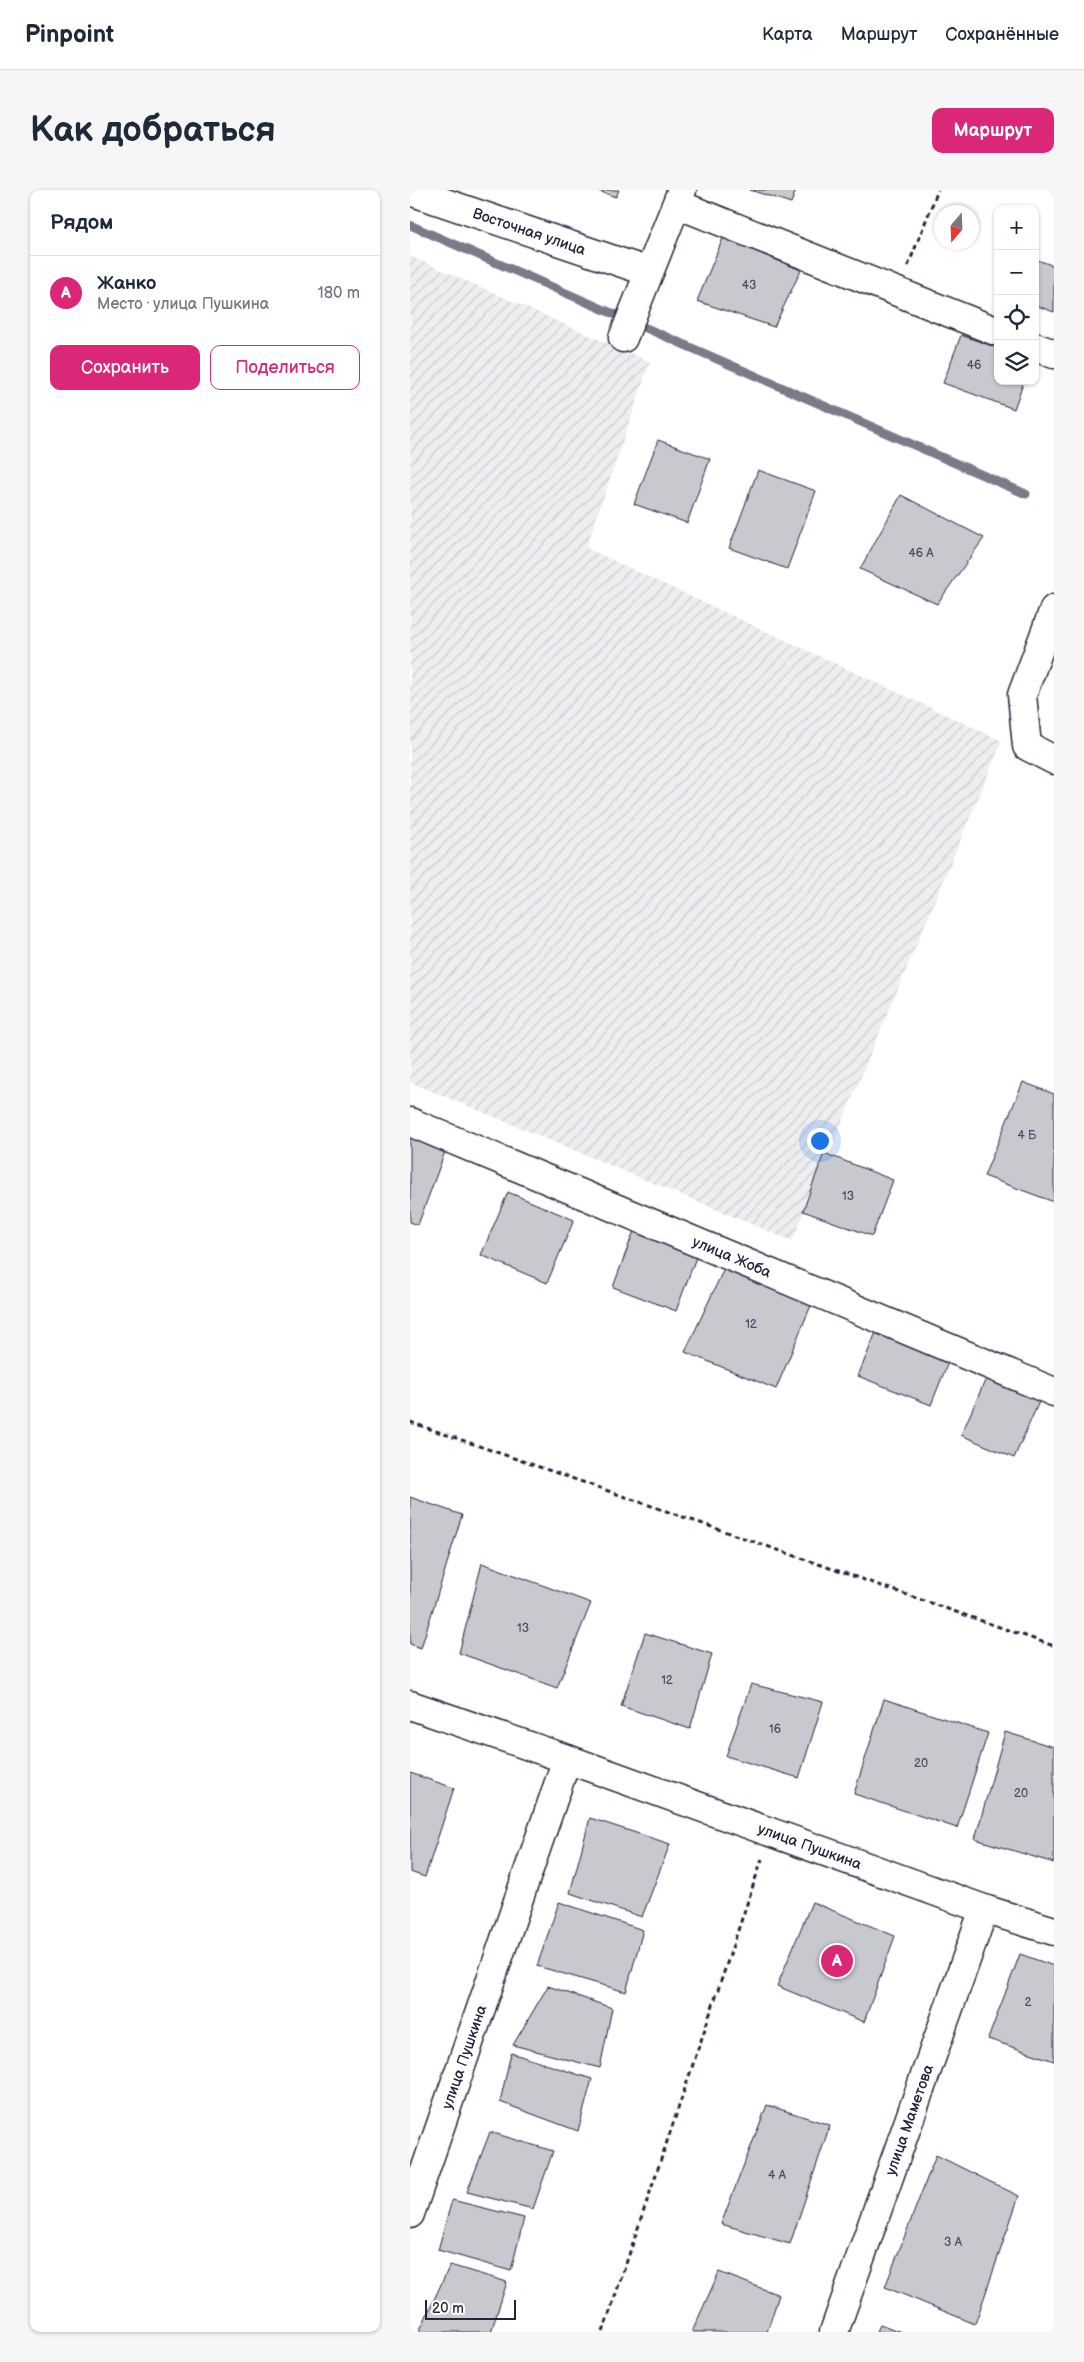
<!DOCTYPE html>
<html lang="ru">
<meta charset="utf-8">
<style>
body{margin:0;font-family:"Balsamiq Sans",sans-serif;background:#f6f6f7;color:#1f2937}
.controls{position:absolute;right:15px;top:15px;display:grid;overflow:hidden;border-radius:10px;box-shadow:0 1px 4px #0004}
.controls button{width:45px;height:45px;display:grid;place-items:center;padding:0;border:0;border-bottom:1px solid #e0e1e3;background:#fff;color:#1f2937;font:25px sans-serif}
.compass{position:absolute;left:524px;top:15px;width:45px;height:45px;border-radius:50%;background:#fff;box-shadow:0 1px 4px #0004;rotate:199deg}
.scale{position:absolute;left:15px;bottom:12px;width:91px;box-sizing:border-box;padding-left:5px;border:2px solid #22223b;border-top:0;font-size:14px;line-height:18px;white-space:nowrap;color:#22223b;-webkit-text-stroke:4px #fff;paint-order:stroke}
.you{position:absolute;left:409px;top:950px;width:18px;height:18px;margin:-12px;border:4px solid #fff;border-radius:50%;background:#1a73e8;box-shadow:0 0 0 8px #1a73e833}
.badge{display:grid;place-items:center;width:32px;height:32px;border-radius:50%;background:#db2777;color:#fff;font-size:16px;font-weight:700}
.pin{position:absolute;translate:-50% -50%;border:2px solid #fff;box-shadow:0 1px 5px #0006}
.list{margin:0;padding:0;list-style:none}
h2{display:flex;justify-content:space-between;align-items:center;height:65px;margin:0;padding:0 20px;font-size:21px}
h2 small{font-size:16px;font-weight:400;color:#747a83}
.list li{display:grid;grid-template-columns:32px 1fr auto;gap:15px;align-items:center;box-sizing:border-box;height:75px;padding:0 20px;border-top:1px solid #e0e1e3}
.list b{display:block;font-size:19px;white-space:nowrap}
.list p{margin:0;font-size:16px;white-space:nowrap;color:#747a83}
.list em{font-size:16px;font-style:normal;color:#747a83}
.actions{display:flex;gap:10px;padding:15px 20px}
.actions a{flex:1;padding:11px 0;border:1px solid #db2777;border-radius:10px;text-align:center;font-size:18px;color:#db2777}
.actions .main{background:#db2777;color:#fff}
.icon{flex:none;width:28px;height:28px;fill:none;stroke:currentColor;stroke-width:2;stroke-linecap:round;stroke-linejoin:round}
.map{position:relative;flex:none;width:644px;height:2142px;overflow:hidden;border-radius:10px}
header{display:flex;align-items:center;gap:30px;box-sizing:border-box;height:70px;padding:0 25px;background:#fff;border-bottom:1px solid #e0e1e3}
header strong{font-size:24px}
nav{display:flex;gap:28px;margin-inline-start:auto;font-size:18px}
.intro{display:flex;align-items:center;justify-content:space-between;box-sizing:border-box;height:120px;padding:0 30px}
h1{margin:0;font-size:35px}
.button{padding:12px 22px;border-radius:10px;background:#db2777;color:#fff;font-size:18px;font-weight:700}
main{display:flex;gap:30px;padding:0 30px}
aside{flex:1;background:#fff;border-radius:10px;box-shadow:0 1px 4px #0004}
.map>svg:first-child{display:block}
.industrial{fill:url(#industrial-furrows)}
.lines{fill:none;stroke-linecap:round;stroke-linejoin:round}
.stream{stroke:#7a7a88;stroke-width:9}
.building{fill:#c8c8cf;stroke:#22223b}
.street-casing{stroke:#22223b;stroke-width:31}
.path{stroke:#22223b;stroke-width:3;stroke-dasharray:5 4;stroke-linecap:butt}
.street{stroke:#fff;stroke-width:28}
.labels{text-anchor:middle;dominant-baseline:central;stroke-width:5;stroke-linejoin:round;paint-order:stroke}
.number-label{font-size:12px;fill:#4c4c60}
.street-label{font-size:15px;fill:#22223b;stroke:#fff}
</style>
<header>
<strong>Pinpoint</strong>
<nav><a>Карта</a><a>Маршрут</a><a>Сохранённые</a></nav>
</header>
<div class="intro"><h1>Как добраться</h1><a class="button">Маршрут</a></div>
<main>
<aside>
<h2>Рядом<small></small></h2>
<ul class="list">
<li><span class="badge">A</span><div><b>Жанко</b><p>Место · улица Пушкина</p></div><em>180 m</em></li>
</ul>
<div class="actions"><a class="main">Сохранить</a><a>Поделиться</a></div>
</aside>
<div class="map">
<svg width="644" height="2142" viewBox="0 0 644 2142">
<defs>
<pattern id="industrial-furrows" width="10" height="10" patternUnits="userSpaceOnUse" patternTransform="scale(1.25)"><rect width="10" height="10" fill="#eeeef1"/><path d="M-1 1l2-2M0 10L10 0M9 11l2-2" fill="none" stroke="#ccccd0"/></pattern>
</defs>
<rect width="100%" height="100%" fill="#fff"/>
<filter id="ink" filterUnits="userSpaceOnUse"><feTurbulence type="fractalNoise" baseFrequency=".02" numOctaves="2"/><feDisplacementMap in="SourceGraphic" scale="10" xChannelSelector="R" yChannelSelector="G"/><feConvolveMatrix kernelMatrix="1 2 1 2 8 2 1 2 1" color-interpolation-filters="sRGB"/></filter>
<g filter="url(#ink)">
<path class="industrial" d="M0,66l240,106 -64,186 416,193 -210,500 -382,-159z"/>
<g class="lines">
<path class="stream" d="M0,35l616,269"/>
</g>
<path class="building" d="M185,0h24l-3,7z
M340,0h46l-5,13z
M313,48l78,32 -27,57 -77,-26z
M625,69l19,7v46l-19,-7z
M551,145l37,13v33h26l-10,28 -71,-26z
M248,250l52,19 -23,64 -53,-19z
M348,280l58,21 -29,78 -58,-21z
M491,305l83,43 -47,66 -77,-35z
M613,892l31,12v108l-70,-26z
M0,946l36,13 -28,76 -8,-3z
M414,963l69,27 -21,56 -69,-25z
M98,1002l66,28 -27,63 -66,-28z
M225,1038l63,24 -22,59 -63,-24z
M318,1070l87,36 -39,93 -91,-37z
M469,1135l72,30 -20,50 -73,-29z
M578,1184l54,21 -28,63 -53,-23z
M0,1307l52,18 -41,133 -11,-4z
M72,1373l109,40 -34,85 -98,-35z
M235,1443l67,21 -22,75 -69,-23z
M341,1494l72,18 -24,76 -73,-22z
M474,1509l104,34 -31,95 -103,-34z
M595,1542l49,15v116l-79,-24z
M0,1583l44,15 -29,89 -15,-5z
M180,1628l80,26 -28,73 -72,-24z
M149,1712l84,28 -17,62 -89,-26z
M402,1712l83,34 -31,86 -87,-36z
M610,1764l34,12v95l-66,-22z
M138,1796l64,22 -12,60 -87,-23z
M101,1863l81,26 -14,52 -78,-29z
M357,1915l63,20 -40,119 -69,-20z
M80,1942l63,19 -20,58 -66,-17z
M526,1965l83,41 -44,128 -90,-37z
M42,2010l72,18 -13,53 -73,-21z
M40,2075l57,17 -16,50h-72z
M309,2082l60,23 -12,37h-75z
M470,2134l21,8h-24z"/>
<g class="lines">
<defs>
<g id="street">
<path id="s1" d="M0,1l239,81"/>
<path d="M267,14l321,128"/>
<path d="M213,148l59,-148"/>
<path d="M625,157l19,7"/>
<path d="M644,419l-32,86 5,51 27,14"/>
<path id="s2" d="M0,932l644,270"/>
<path id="s3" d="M0,1515l157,54 417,150 70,22"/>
<path id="s4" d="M0,2024l157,-455"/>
<path id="s5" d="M424,2142l150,-423"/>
</g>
</defs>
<use href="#street" class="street-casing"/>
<path class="path" d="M498,76l30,-76
M0,1232l644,224
M193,2142l159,-473"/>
<use href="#street" class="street"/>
</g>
</g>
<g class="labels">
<g class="number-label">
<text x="339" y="95">43</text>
<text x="564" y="175">46</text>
<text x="511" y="363">46 А</text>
<text x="617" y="945">4 Б</text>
<text x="438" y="1006">13</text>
<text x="341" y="1134">12</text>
<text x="113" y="1438">13</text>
<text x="257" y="1490">12</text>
<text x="365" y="1539">16</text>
<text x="511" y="1573">20</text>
<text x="611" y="1603">20</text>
<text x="618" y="1812">2</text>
<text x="367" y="1985">4 А</text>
<text x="543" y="2052">3 А</text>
</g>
<g class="street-label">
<text stroke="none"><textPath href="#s1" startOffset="126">Восточная улица</textPath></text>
<text stroke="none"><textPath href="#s2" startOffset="349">улица Жоба</textPath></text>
<text stroke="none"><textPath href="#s3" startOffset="424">улица Пушкина</textPath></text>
<text stroke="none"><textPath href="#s4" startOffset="166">улица Пушкина</textPath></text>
<text stroke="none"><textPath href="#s5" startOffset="225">улица Маметова</textPath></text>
</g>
</g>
</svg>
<div class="controls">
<button>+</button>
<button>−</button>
<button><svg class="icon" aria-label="locate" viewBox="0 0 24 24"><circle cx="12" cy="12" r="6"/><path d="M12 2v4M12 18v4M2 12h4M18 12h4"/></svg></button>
<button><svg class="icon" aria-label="layers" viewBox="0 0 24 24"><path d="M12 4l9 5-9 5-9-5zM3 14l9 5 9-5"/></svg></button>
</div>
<svg class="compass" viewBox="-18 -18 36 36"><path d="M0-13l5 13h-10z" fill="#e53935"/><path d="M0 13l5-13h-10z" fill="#747a83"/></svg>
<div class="scale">20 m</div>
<div class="you"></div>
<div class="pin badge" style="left:427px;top:1771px">A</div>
</div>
</main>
